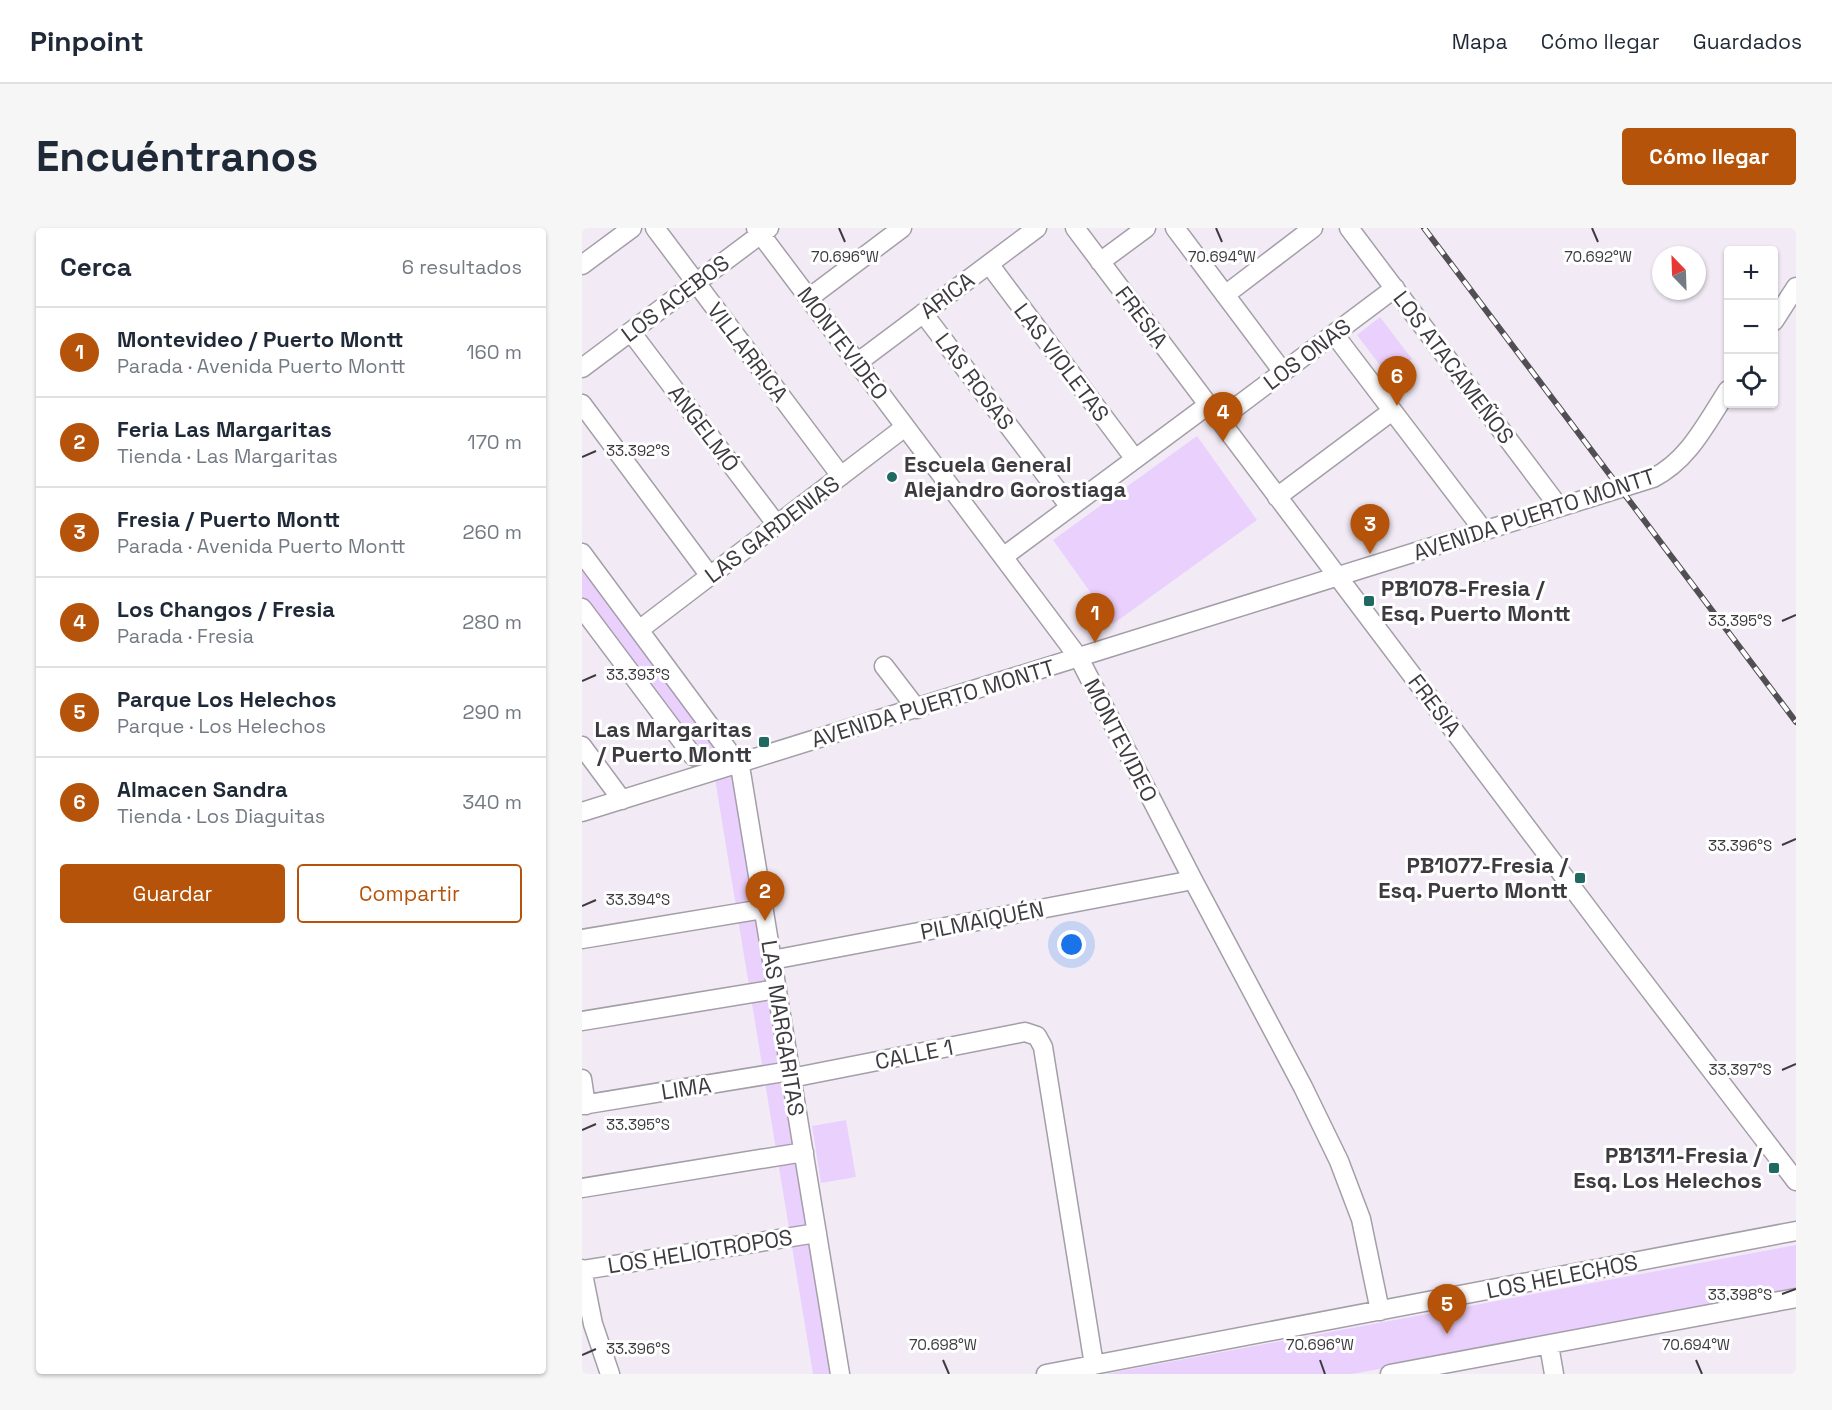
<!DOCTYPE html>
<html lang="es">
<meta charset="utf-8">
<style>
body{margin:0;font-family:"Space Grotesk",sans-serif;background:#f6f6f7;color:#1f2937}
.controls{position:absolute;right:18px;top:18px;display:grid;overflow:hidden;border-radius:6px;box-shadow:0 2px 4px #0004}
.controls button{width:54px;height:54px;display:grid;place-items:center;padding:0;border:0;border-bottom:2px solid #e0e1e3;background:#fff;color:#1f2937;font:30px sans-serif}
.compass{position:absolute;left:1070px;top:18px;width:54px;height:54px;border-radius:50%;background:#fff;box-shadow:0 2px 4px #0004;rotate:337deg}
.you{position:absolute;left:490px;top:717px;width:21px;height:21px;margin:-15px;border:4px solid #fff;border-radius:50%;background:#1a73e8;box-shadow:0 0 0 9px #1a73e833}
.badge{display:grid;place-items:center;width:39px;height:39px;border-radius:50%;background:#b45309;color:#fff;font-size:20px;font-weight:700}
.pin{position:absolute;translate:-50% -50px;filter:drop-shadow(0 2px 3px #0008)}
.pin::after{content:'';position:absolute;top:32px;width:21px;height:18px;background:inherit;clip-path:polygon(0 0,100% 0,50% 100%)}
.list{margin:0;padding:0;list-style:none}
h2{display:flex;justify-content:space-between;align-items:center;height:78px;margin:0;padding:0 24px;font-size:26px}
h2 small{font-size:20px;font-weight:400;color:#747a83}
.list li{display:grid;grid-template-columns:39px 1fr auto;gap:18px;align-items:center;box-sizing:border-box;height:90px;padding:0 24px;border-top:2px solid #e0e1e3}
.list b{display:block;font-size:22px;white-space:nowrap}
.list p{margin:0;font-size:20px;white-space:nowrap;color:#747a83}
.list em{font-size:20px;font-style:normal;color:#747a83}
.actions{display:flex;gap:12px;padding:18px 24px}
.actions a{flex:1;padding:14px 0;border:2px solid #b45309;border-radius:6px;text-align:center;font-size:21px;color:#b45309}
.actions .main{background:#b45309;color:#fff}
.icon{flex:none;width:33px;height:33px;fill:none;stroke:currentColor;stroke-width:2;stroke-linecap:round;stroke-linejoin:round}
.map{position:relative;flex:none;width:1214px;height:1146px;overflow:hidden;border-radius:6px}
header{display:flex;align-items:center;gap:36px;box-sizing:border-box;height:84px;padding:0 30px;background:#fff;border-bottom:2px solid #e0e1e3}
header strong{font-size:28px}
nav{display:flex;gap:33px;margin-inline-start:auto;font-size:21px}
.intro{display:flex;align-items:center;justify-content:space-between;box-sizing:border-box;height:144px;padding:0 36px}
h1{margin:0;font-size:42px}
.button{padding:15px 27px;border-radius:6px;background:#b45309;color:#fff;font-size:21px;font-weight:700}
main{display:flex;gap:36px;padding:0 36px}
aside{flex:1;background:#fff;border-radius:6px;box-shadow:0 2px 4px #0004}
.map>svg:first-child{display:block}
.green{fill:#ead0fd}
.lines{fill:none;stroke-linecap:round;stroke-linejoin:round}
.minor-casing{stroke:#a49ea8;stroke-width:21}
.minor{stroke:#fff;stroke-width:18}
.rail-casing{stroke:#524f54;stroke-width:6}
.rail{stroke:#fff;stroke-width:4;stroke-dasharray:11;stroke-linecap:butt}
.ticks{fill:none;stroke:#3e3b40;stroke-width:2}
.poi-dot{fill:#1f6961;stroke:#fff;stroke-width:2}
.labels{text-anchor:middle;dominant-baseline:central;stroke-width:6;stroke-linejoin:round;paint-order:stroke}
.street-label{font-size:22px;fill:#3e3b40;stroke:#fff}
.poi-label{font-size:22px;font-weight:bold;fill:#3e3b40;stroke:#fff;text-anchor:end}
.ticks-label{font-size:15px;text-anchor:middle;fill:#3e3b40;stroke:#fff;stroke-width:6;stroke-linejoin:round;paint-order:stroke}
</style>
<header>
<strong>Pinpoint</strong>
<nav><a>Mapa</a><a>Cómo llegar</a><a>Guardados</a></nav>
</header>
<div class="intro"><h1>Encuéntranos</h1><a class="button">Cómo llegar</a></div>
<main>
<aside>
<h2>Cerca<small>6 resultados</small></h2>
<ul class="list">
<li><span class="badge">1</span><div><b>Montevideo / Puerto Montt</b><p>Parada · Avenida Puerto Montt</p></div><em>160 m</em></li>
<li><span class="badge">2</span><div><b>Feria Las Margaritas</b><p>Tienda · Las Margaritas</p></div><em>170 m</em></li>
<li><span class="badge">3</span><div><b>Fresia / Puerto Montt</b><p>Parada · Avenida Puerto Montt</p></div><em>260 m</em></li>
<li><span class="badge">4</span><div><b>Los Changos / Fresia</b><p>Parada · Fresia</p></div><em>280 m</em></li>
<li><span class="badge">5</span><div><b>Parque Los Helechos</b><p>Parque · Los Helechos</p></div><em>290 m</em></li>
<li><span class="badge">6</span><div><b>Almacen Sandra</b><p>Tienda · Los Diaguitas</p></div><em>340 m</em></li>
</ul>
<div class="actions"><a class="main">Guardar</a><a>Compartir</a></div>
</aside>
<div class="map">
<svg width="1214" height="1146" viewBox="0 0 1214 1146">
<rect width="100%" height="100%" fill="#f2ebf6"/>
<path class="green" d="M798,89l32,42 -23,18 -32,-42z
M615,208l60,84 -144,104 -60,-84z
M0,338l141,189 -20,6 -121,-163z
M151,547l102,599h-22l-98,-595z
M264,892l10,57 -35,6 -9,-57z
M1214,1017v48l-444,81h-247z"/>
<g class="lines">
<defs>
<path id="minor" d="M73,0l186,248
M174,0l323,430 114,222 110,207 36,74 22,58 19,92
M493,0l542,719 179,234
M593,0l108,144
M767,0l210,279
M518,34l46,-34
M407,36l146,195
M0,37l50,-37
M643,67l88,-67
M227,70l93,-70
M341,85l147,194
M1192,93l22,-34
M49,104l146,193
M752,106l150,197
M275,135l180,-135
M0,140l187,-140
M0,176l128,172
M637,192l176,-132
M695,269l115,-86
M0,325l145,196 14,23 99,602
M421,329l205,-152
M0,380l111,148
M57,402l266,-203
M302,438l33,43
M0,518l40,54
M0,584l1071,-334c36,-18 54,-56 75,-88
M0,711l181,-30
M190,732l421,-80
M0,793l195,-32
M209,850l234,-46 12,4 6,11 51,318
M0,851l4,26
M0,877l208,-34
M0,960l222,-36
M0,1041l11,55 17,50
M1,1042l234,-37
M967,1117l5,29
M464,1146l750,-143
M808,1146l406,-76"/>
</defs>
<use href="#minor" class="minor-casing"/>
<use href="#minor" class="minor"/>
<defs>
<path id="rail" d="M842,0l372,494"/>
</defs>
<use href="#rail" class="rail-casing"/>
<use href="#rail" class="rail"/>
</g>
<path class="ticks" d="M257,0l6,14M634,0l6,14M1010,0l6,14M0,229l14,-6M1200,393l14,-6M0,453l14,-6M1200,617l14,-6M0,678l14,-6M1200,842l14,-6M0,902l14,-6M1200,1066l14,-5M0,1127l14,-6M361,1132l6,14M738,1132l5,14M1114,1132l6,14"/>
<g class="poi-dot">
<circle cx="310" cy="249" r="6"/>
<rect x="781" y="367" width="12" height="12" rx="3"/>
<rect x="176" y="508" width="12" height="12" rx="3"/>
<rect x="992" y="644" width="12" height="12" rx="3"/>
<rect x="1186" y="934" width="12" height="12" rx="3"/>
</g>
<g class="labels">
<g class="street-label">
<text transform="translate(365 67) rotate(-37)">ARICA</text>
<text transform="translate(93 70) rotate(-37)">LOS ACEBOS</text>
<text transform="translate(560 89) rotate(53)">FRESIA</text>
<text transform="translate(261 115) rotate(53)">MONTEVIDEO</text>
<text transform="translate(166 124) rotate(53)">VILLARRICA</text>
<text transform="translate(725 126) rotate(-37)">LOS ONAS</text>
<text transform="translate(480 134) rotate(53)">LAS VIOLETAS</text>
<text transform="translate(872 139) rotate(53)">LOS ATACAMEÑOS</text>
<text transform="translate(393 153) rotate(53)">LAS ROSAS</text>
<text transform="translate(122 200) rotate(53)">ANGELMÓ</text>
<text transform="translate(952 286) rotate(-18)">AVENIDA PUERTO MONTT</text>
<text transform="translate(190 301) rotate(-37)">LAS GARDENIAS</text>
<text transform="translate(351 475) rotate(-17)">AVENIDA PUERTO MONTT</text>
<text transform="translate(853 477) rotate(53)">FRESIA</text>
<text transform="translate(539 512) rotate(63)">MONTEVIDEO</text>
<text transform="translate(400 692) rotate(-11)">PILMAIQUÉN</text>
<text transform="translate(201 800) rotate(81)">LAS MARGARITAS</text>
<text transform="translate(332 826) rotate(-11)">CALLE 1</text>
<text transform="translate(104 860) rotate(-9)">LIMA</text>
<text transform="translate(118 1023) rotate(-9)">LOS HELIOTROPOS</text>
<text transform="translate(980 1048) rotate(-11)">LOS HELECHOS</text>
</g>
<g class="poi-label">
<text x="322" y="236" text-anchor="start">Escuela General<tspan x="322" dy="25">Alejandro Gorostiaga</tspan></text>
<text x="799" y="360" text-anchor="start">PB1078-Fresia /<tspan x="799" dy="25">Esq. Puerto Montt</tspan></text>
<text x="170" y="501">Las Margaritas<tspan x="170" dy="25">/ Puerto Montt</tspan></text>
<text x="986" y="637">PB1077-Fresia /<tspan x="986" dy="25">Esq. Puerto Montt</tspan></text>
<text x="1180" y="927">PB1311-Fresia /<tspan x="1180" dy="25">Esq. Los Helechos</tspan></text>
</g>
</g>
<g class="ticks-label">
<text x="263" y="34">70.696°W</text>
<text x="640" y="34">70.694°W</text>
<text x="1016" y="34">70.692°W</text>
<text x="56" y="228">33.392°S</text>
<text x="1158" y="398">33.395°S</text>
<text x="56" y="452">33.393°S</text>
<text x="1158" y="623">33.396°S</text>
<text x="56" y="677">33.394°S</text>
<text x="1158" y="847">33.397°S</text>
<text x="56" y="902">33.395°S</text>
<text x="1158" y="1072">33.398°S</text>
<text x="361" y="1122">70.698°W</text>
<text x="738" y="1122">70.696°W</text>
<text x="1114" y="1122">70.694°W</text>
<text x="56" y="1126">33.396°S</text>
</g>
</svg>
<div class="controls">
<button>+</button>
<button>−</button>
<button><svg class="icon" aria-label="locate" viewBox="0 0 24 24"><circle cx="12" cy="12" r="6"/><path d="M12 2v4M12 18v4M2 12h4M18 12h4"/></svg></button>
</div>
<svg class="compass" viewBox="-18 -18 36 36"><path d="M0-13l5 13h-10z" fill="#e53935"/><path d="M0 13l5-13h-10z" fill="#747a83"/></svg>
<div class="you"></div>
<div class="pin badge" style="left:513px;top:415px">1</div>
<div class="pin badge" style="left:183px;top:693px">2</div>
<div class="pin badge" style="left:788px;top:326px">3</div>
<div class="pin badge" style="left:641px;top:214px">4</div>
<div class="pin badge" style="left:865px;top:1106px">5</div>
<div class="pin badge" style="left:815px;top:178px">6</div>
</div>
</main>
